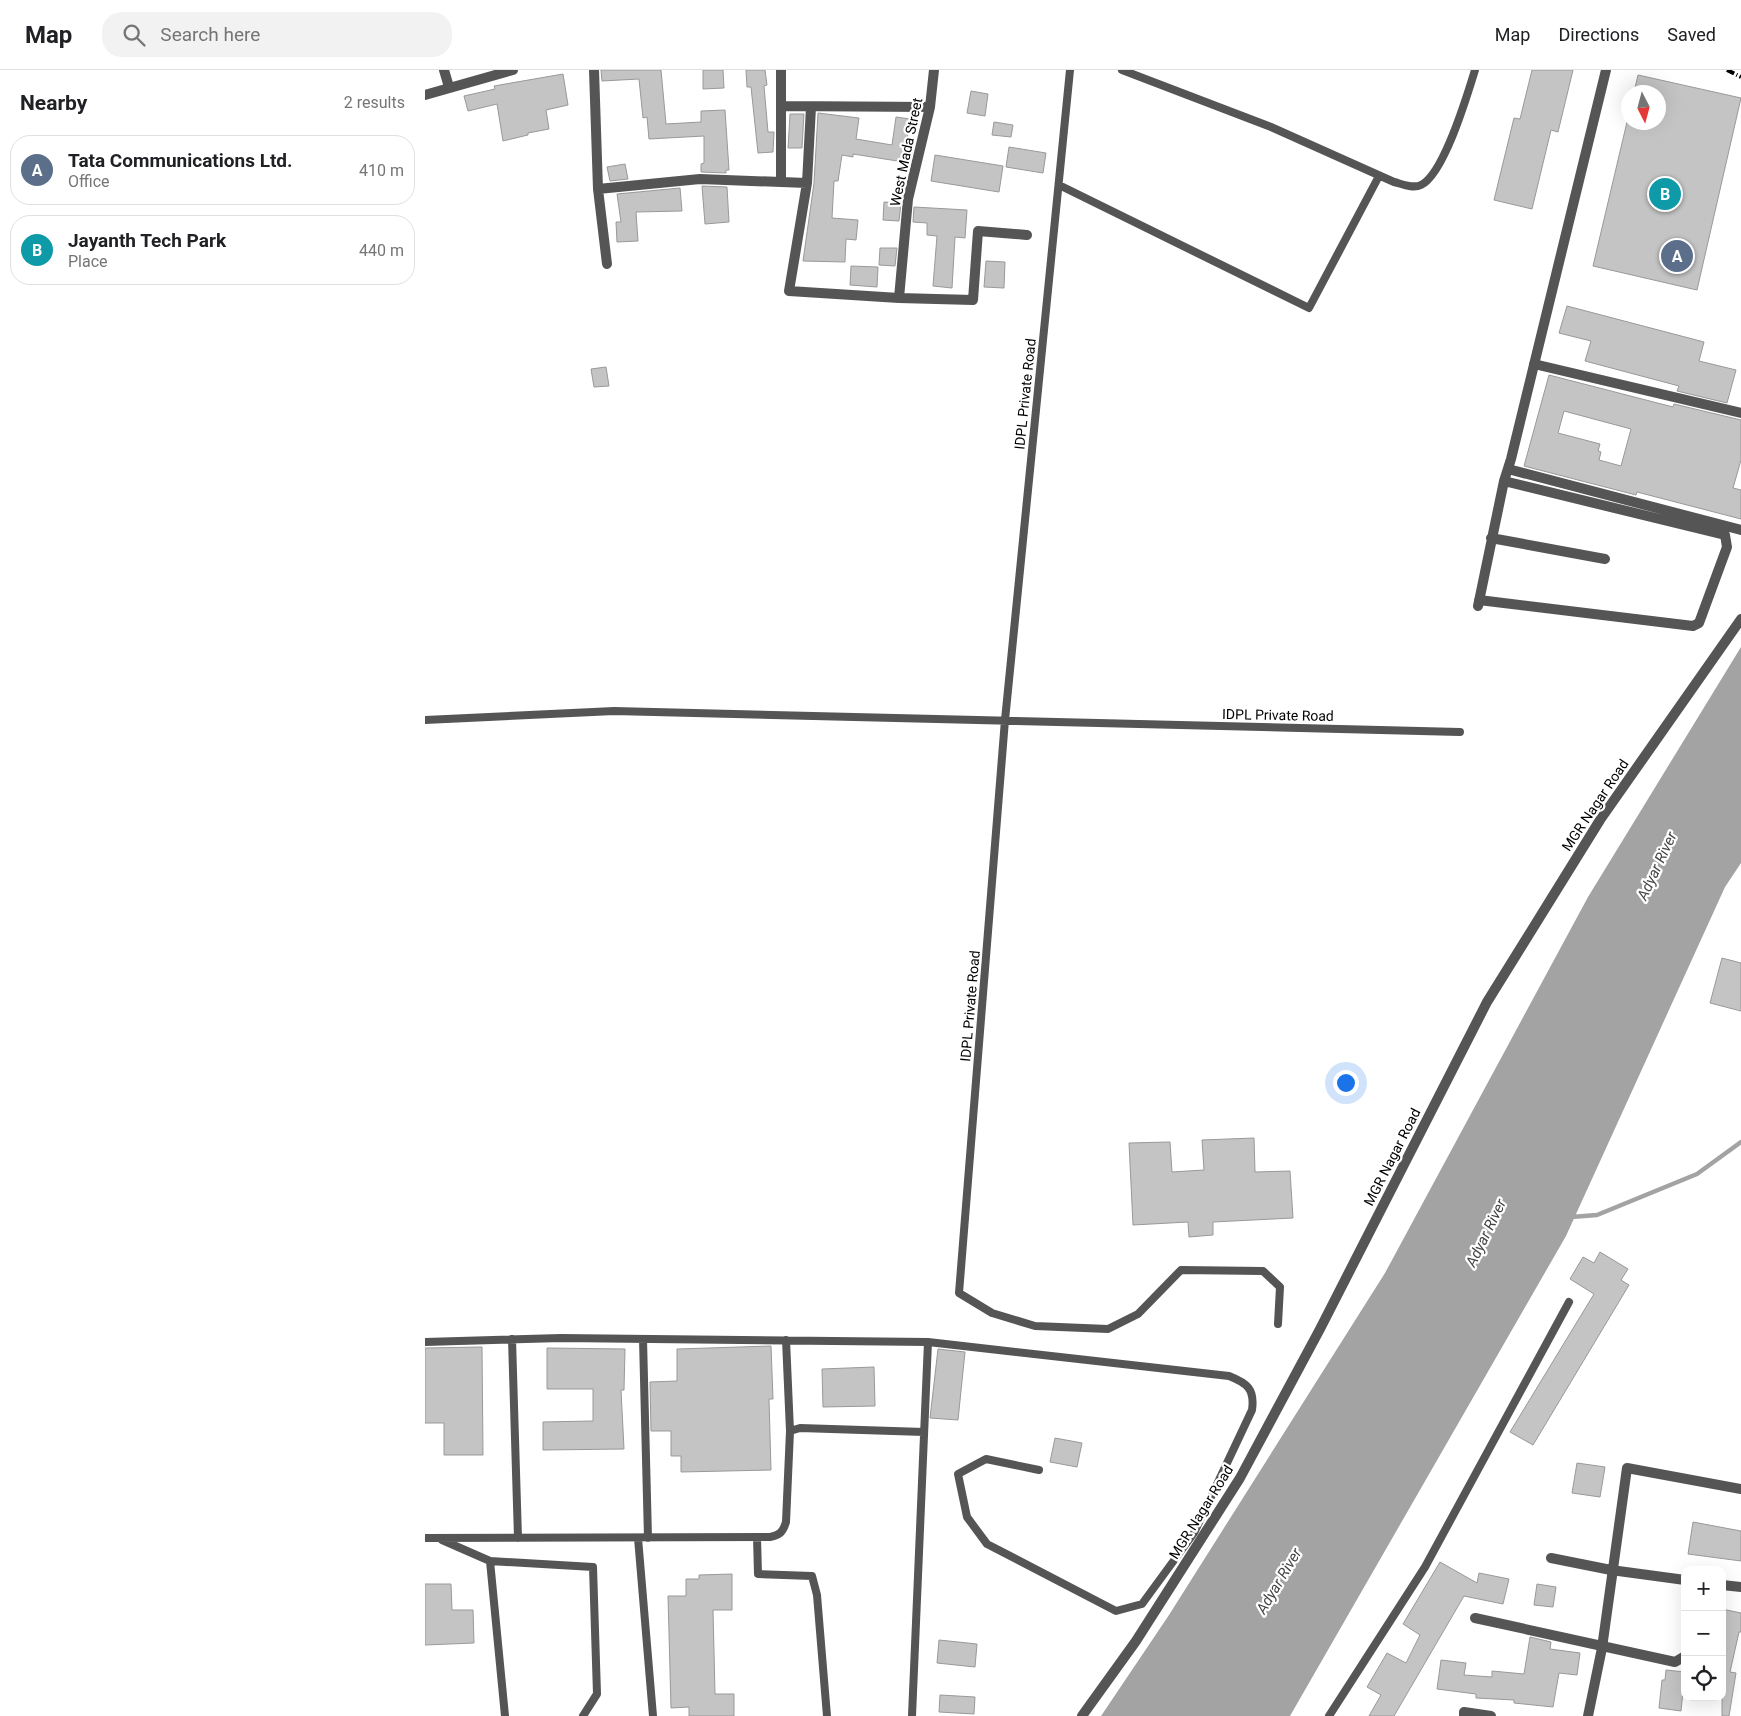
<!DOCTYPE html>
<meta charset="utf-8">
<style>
body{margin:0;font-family:Roboto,sans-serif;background:#f2f2f2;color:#202124}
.controls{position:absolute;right:15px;bottom:15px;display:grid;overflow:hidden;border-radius:10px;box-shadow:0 5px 20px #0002}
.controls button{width:45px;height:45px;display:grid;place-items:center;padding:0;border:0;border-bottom:1px solid #e0e0e0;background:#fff;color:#202124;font:25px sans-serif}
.compass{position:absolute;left:1196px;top:15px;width:45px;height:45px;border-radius:50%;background:#fff;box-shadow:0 5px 20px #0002;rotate:174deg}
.you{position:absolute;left:920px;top:1012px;width:18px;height:18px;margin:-12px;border:4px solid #fff;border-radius:50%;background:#1a73e8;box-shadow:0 0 0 8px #1a73e833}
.badge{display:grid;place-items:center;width:32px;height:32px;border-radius:50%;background:#d93025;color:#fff;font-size:16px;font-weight:700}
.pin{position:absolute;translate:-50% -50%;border:2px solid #fff;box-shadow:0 1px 5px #0006}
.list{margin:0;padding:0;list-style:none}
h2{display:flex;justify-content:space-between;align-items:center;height:65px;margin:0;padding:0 20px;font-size:21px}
h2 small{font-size:16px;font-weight:400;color:#757577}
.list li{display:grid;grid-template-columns:32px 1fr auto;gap:15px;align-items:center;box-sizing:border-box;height:70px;margin:0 10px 10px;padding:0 10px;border:1px solid #e0e0e0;border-radius:20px}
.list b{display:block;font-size:19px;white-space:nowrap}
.list p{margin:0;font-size:16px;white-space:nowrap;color:#757577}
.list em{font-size:16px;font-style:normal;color:#757577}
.icon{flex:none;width:28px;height:28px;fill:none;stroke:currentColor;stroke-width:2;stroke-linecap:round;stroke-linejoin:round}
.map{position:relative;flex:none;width:1316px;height:1646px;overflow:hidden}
header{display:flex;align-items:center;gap:30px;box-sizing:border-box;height:70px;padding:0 25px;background:#fff;border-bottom:1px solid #e0e0e0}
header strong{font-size:24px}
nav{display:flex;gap:28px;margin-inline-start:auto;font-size:18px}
.search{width:350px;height:45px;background:#f2f2f2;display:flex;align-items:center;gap:12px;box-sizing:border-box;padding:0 18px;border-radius:20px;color:#757577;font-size:19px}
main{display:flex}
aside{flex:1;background:#fff}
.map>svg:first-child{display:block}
.water{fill:#a3a3a3}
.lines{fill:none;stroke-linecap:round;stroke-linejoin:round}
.stream{stroke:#a3a3a3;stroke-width:4.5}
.building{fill:#c4c4c4;stroke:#999;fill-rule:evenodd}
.lane{stroke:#555;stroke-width:8}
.street{stroke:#555;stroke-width:10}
.rail{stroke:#000;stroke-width:4;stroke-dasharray:8 2.5 1 2.5;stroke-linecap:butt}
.labels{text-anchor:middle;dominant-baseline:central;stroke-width:4.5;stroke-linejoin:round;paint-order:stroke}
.street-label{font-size:14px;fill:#000;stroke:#fff}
.water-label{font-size:15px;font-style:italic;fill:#444;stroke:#fff}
</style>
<header>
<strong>Map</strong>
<div class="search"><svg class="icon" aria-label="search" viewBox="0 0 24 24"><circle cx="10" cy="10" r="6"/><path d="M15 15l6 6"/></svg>Search here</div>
<nav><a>Map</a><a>Directions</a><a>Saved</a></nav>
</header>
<main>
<aside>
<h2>Nearby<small>2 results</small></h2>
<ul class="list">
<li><span class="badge" style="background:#5c6f8a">A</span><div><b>Tata Communications Ltd.</b><p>Office</p></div><em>410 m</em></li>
<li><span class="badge" style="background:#0f9aa8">B</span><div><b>Jayanth Tech Park</b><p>Place</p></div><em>440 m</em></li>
</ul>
</aside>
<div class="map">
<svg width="1316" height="1646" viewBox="0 0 1316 1646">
<rect width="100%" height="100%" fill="#fff"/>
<path class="water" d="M1316,577v216l-16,24 -159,349 -276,480h-189l68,-101 216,-342 203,-376z"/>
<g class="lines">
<path class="stream" d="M1146,1147l26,-2 100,-41 44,-32"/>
</g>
<path class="building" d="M176,0h60l5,54 35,-2v-11l24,-1 4,60h-3v3l-25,-1v-8l3,-1v-27l-55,3 -2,-22 -4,1 -4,-39 -37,2z
M278,0h20l1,18 -21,1z
M321,0h19l2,15 -3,1 4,46h6l-1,20 -15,1 -7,-66h-4z
M1107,0h41l-15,62 -7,-2 -19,79 -38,-9 20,-82 6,1z
M138,4l5,31 -22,5 3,19 -21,4v2l-25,6 -6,-37 -29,7 -4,-15 31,-7 -1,-3z
M1213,5l103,23 -44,192 -104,-24 34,-144h32v-30h-25z
M546,21l17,3 -3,22 -18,-3z
M393,43l41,5 -3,21 36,6 4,-28 14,2 -4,28 7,1 -3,15 -57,-9v3l-11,-2 -4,26h-4l-2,37 26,2 -2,20 -10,-1 -1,23 -42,-1 11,-78z
M365,44h14l-2,34h-14z
M569,52l19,3 -2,12 -19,-2z
M584,77l37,6 -3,20 -37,-6z
M510,85l68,11 -4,26 -68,-11z
M200,94l3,15 -18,2 -3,-14z
M277,116l25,1 2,35 -24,2z
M255,118l2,23 -46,1 2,29 -21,1 -1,-20h5l-4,-28z
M459,132l17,1 -2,18 -16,-1z
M489,137l53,3 -2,28 -10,-1 -3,51 -19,-2 4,-50 -10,-1v-12l-14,-1z
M455,178h17l-2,18 -16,-1z
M561,191l19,1 -1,26 -20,-1z
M426,196l27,1 -1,20 -27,-2z
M1142,236l137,36 -5,19 37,9 -9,33 -50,-12 2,-5 -94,-25 6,-20 -32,-8z
M181,297l3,19 -15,1 -3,-18z
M1124,305l124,32 1,-3 67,16v40l-8,28 8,2v29l-104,-27 -1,3 -112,-29zM1139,341l67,18 -10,37 -22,-6 2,-8 -3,-1 2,-7 -42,-11z
M1297,888l19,5v48l-31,-8z
M829,1068l1,34 35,-1 3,47 -80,4v13l-24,2 -1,-15 -55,3 -4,-82 41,-1 2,30 32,-2 -2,-30z
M1175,1182l28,17 -7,11 8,5 -96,160 -23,-13 84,-138 -24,-15 13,-22 11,6z
M346,1276l2,53h-4l2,71 -90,2v-16h-10v-25h-20l-1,-49 27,-1v-32z
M57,1277l1,108h-39v-32h-19v-75z
M122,1278l78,1 -1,41h-3l3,59 -81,1v-28l50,-1v-32h-46z
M513,1279l27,3 -7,68 -28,-2z
M449,1297l1,39 -52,1 -1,-38z
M630,1368l27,5 -5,24 -27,-5z
M1152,1393l28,4 -5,30 -28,-4z
M1268,1452l48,9v30l-53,-7z
M1015,1492l37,21 2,-10 30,6 -6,25 -39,-8 -70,120h-25l12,-21 -14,-8 20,-34 19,10 14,-28 -17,-11z
M307,1504v36h-19l2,84h19v22h-45v-9l-18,1 -3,-112h18v-17h13v-4z
M0,1514h26l1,26h21l1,33 -49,2z
M1112,1514l19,3 -3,20 -19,-2z
M1297,1539l19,4v19h-2l-9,40 6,1 -7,43h-7z
M1105,1567l21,5 -1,7 30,4 -3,22 -18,-2 -6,34 -39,-4v-3l-38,-2v-4l-39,-5 4,-29 25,3 -2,12 28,2v-6l32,3z
M514,1570l38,4 -2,23 -38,-4z
M1241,1600l19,2 -4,39 -22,-3 3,-28h3z
M515,1625l35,2 -1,17 -35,-2z"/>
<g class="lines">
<path class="lane" d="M645,0l-65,650 -46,573 33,20 43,13 73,3 30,-15 43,-44 82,1 17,16 -2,37
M697,0l149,57 123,55c8,2 19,7 27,3 23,-11 46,-89 54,-115
M634,115l250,123 70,-132
M0,650l189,-9 846,21
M87,1269l6,199
M218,1269l5,199
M361,1270l4,91
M0,1272l136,-4 367,4 -16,374
M503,1272l301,34c18,7 26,13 23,34l-58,123 -52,71 -26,7 -129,-67 -20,-27 -9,-43 28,-15 53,11
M332,1467l1,37 54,2 5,19 10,121
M0,1468l345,-1c10,-2 13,-5 16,-15l4,-91 10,-3 124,4
M213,1468l15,178
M17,1470l48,21 103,6 4,127 -14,22
M65,1491l15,155
M904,1646l96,-149 144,-265"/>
<path class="street" d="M19,0l5,17
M169,0l4,119 9,75
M356,0v112
M0,25l88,-25
M356,36l149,1
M386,37l-4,76 -18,108 110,7 74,2 5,-69 49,4
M173,119l102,-10 107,4
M474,228l9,-99 22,-92 4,-37
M1109,294l207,49
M1083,399l233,61
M1066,468l114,21
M1054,530l214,26 6,-3 28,-76 -2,-12 -221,-54
M1053,536l26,-125 7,-22 95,-389
M1126,1488l60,12 74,10
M1297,1515l19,2
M1050,1548l200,44 10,-6
M657,1646l54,-75 104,-163 80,-149 167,-327 113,-182 141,-201
M1039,1646v-4l27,4
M1163,1646l14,-68 25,-180 114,21"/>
<path class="rail" d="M1302,0l14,7"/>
</g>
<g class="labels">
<g class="street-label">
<text transform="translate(481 82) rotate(-78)">West Mada Street</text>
<text transform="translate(600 324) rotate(-84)">IDPL Private Road</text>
<text transform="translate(853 645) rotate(1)">IDPL Private Road</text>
<text transform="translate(1170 735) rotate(-56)">MGR Nagar Road</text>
<text transform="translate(545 936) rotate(-85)">IDPL Private Road</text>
<text transform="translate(967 1087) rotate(-63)">MGR Nagar Road</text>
<text transform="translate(776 1442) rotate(-58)">MGR Nagar Road</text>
</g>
<g class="water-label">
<text transform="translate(1232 796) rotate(-65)">Adyar River</text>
<text transform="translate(1061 1163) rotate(-64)">Adyar River</text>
<text transform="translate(854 1511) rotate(-59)">Adyar River</text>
</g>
</g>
</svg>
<div class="controls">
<button>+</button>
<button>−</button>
<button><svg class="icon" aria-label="locate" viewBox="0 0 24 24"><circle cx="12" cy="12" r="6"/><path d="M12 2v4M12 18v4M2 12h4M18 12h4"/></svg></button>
</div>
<svg class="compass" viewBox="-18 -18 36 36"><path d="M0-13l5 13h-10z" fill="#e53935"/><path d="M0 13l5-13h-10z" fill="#757577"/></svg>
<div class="you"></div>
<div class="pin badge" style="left:1252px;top:186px;background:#5c6f8a">A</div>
<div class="pin badge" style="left:1240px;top:124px;background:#0f9aa8">B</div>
</div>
</main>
